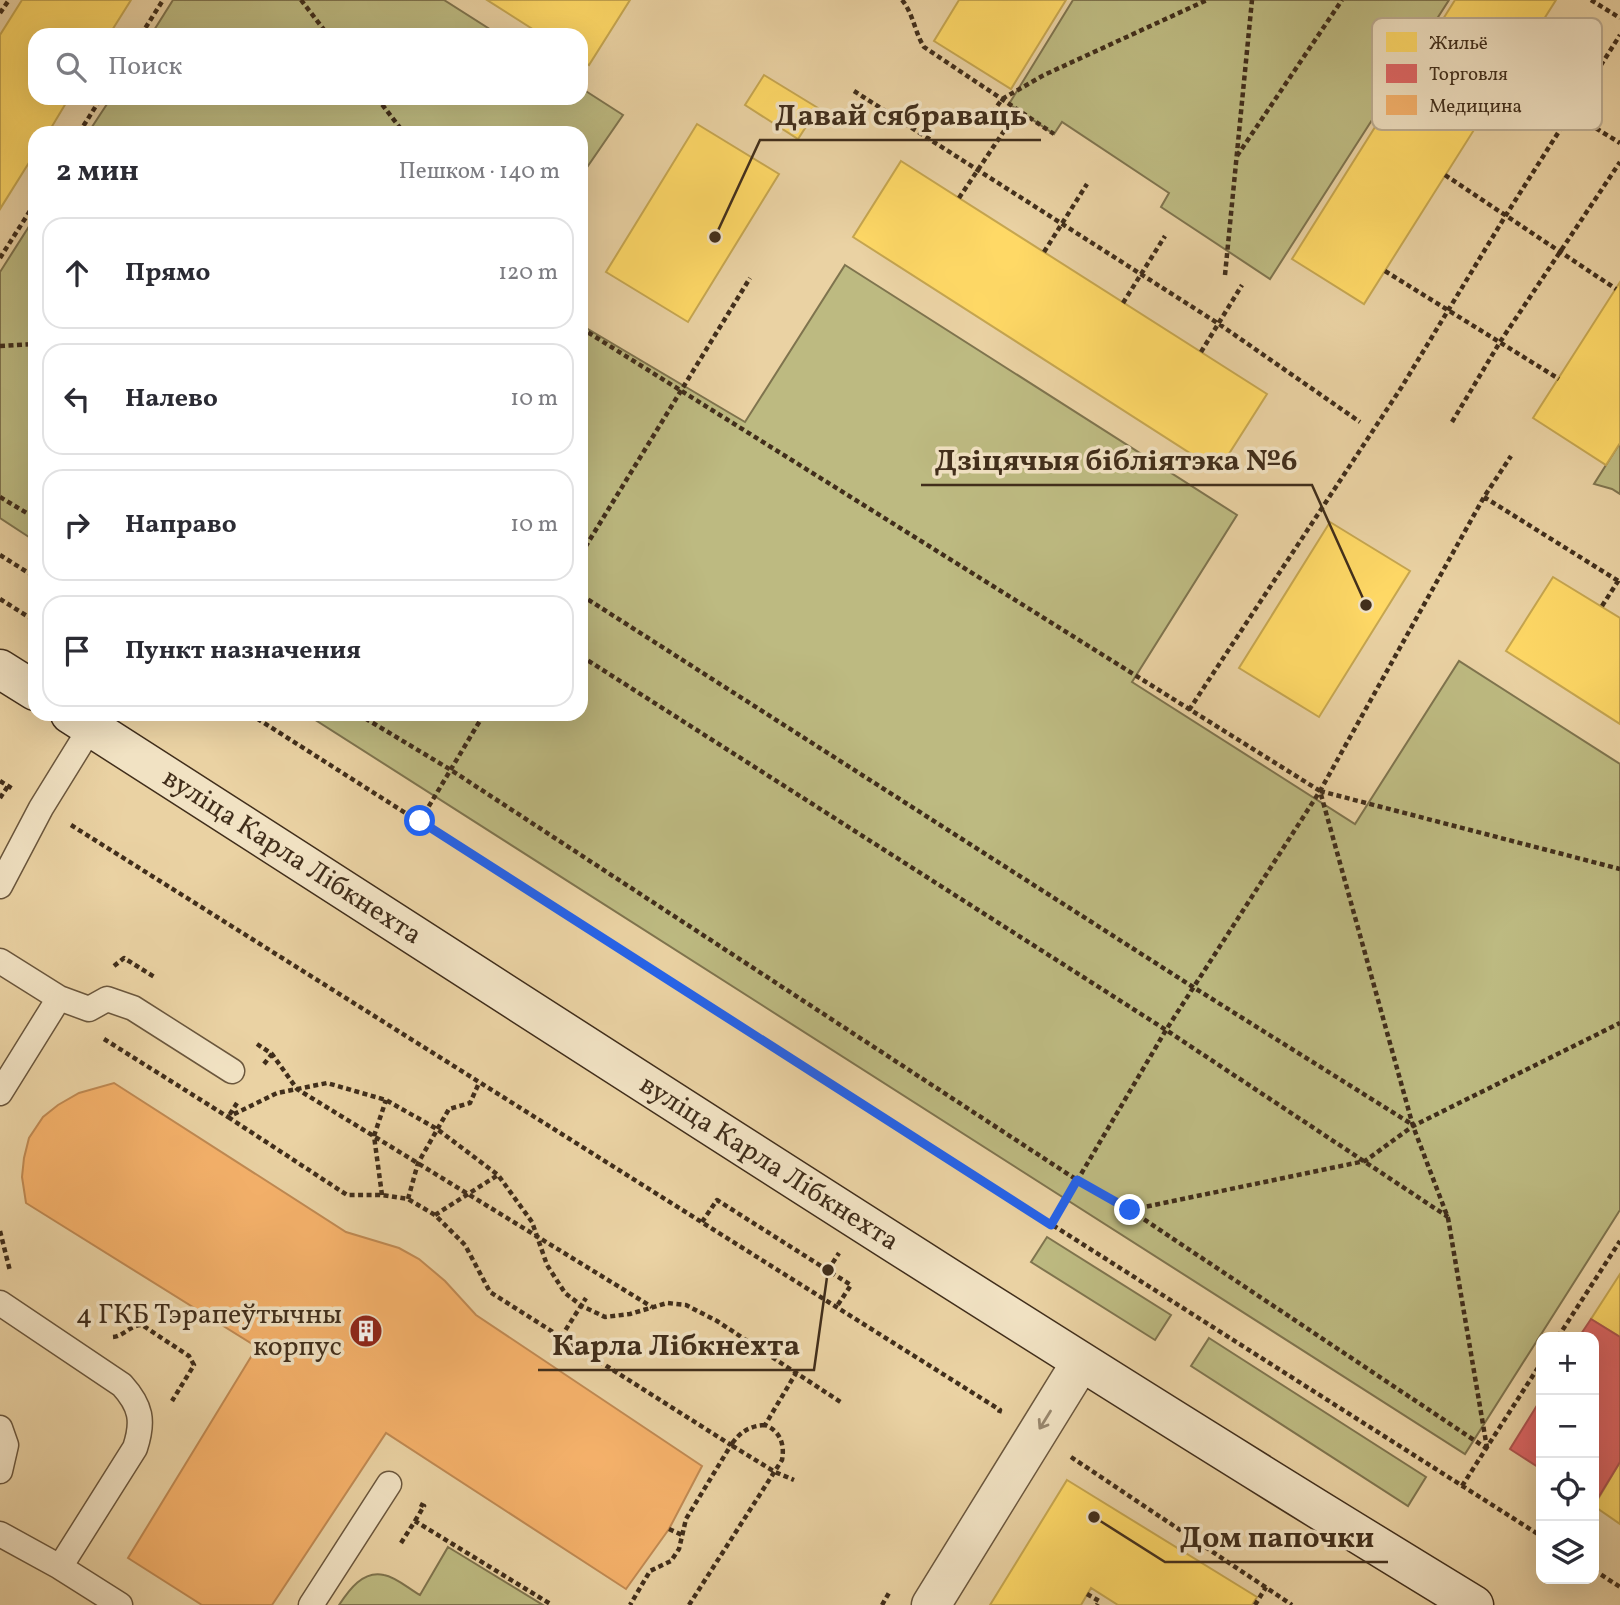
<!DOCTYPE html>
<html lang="ru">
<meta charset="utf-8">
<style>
body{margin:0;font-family:Vollkorn,serif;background:#f2f2f3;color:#2b2b33}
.controls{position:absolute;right:21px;bottom:21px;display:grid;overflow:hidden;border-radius:14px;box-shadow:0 7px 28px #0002}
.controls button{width:63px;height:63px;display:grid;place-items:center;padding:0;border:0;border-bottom:2px solid #e1e1e2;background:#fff;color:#2b2b33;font:35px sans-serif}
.stop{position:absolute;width:21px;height:21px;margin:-16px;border:5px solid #2563eb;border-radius:50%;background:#fff}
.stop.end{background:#2563eb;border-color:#fff;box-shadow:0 2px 7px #0008}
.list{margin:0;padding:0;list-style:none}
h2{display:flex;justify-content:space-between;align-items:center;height:91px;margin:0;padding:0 28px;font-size:30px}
h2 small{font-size:23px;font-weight:400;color:#7c7c81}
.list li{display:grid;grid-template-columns:46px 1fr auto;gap:21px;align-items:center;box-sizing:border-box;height:112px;margin:0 14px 14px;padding:0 14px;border:2px solid #e1e1e2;border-radius:21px}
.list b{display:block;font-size:26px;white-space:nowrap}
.list em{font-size:23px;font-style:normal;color:#7c7c81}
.icon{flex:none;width:38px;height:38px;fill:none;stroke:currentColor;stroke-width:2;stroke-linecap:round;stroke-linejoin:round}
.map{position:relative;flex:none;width:1620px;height:1605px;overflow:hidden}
.search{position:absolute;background:#fff;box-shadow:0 7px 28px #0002;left:28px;top:28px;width:560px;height:77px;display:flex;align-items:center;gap:18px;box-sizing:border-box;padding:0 24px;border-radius:21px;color:#7c7c81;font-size:26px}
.panel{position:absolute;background:#fff;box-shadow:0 7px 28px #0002;left:28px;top:126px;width:560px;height:595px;border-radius:21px}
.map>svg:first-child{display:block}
.green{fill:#bdba81;stroke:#7f744e;stroke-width:2}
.homes{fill:#ffd966;stroke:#c6a650;stroke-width:2}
.shops{fill:#e06666;stroke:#b05550;stroke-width:2}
.health{fill:#f6b26b;stroke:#c08a53;stroke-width:2}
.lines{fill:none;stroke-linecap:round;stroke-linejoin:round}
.lane-casing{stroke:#6b573d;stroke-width:27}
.street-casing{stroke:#6b573d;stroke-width:41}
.secondary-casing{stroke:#412e1b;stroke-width:41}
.path{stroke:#412e1b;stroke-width:4.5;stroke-dasharray:5 3.5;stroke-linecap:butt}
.lane{stroke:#f1e2c3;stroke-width:24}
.street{stroke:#f1e2c3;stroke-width:38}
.secondary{stroke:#f1e2c3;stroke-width:38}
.oneway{stroke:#99886f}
.route{stroke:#2563eb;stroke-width:9}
.labels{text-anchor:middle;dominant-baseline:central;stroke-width:7;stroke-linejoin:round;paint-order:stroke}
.street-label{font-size:28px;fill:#412e1b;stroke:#f1e2c3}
.poi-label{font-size:28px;fill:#412e1b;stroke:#f1e2c3;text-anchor:end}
.key{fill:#f1e2c3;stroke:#bcac91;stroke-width:2}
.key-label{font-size:19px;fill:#412e1b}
.leader{fill:none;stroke:#412e1b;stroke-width:2.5}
.callout-dot{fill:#412e1b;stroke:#f1e2c3;stroke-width:2.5}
.callout-label{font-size:30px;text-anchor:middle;font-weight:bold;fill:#412e1b;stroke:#f1e2c3;stroke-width:7;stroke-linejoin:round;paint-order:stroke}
</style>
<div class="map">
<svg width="1620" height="1605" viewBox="0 0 1620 1605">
<rect width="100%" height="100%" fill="#ead2a3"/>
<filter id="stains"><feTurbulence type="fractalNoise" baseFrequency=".00286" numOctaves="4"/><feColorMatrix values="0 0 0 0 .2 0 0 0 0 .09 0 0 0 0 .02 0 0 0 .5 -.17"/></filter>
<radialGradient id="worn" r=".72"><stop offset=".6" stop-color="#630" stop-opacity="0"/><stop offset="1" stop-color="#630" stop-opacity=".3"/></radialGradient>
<path class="green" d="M173,0h271l55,35h-348z
M1073,0h376l-179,279 -109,-72 8,-14 -107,-71 -8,12 -45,-30z
M581,88l42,27 -42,61v-43h-493l23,-35h470z
M35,217v324l-35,-23v-246z
M845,265l392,250 -105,167 223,142 104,-163 161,103v446l-155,244 -1159,-740h275v-389l164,97z
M1620,443v51l-8,-5 -18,-5z
M1047,1237l124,78 -16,25 -124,-78z
M1209,1338l217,139 -18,29 -217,-140z
M448,1547l95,58h-204c10,-15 24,-35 45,-30 12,2 25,14 36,20z"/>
<path class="homes" d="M22,0h109l-22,35h-74v63h34l-21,35h-13v20l-35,56v-174z
M487,0h143l-41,65 -8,-5v-25h-39z
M959,0h107l-55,89 -77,-48z
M1455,0h101l-192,304 -72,-45z
M764,75l54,33 -20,31 -53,-34z
M697,124l82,50 -91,148 -82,-50z
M901,161l366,233 -49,77 -365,-234z
M1620,282v161l-14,22 -73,-47z
M1330,522l80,49 -91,146 -80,-49z
M1553,577l67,41v106l-114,-73z
M1620,1274v63l-29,-18z
M1620,1462v62l-26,-18z
M1067,1480l190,117 -5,8h-134l-27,-17 -10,17h-91z"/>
<path class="shops" d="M1591,1319l29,18v125l-25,41 -1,-166h-15z
M1541,1399v70l-31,-20z"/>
<path class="health" d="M114,1083l232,149 53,16 20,11 26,22 31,34 226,151 -33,63 -43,60 -240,-156 -114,172h-70l-74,-47 129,-211 -231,-144 -4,-26 2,-19 5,-20 14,-21 15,-12 21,-12z"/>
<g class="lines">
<defs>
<path id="lane" d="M0,886l41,-78 50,-81
M0,961l59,37 -59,95
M59,998l30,11 18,-10 26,9 99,63
M0,1303l122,82c19,21 22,36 13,63l-75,119 60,38
M0,1428l6,17 -6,26
M0,1534l60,33
M311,1605l78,-121"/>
<path id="street" d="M931,1605l150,-243"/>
<g id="secondary">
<path d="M0,669l35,22"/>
<path id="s1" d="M70,714c467,299 931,603 1404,891"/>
</g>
</defs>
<use href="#lane" class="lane-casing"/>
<use href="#street" class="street-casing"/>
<use href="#secondary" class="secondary-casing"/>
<path class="path" d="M301,0l27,35
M902,0c11,13 13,33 22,47l130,87
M1591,0l29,18
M0,13l9,-13
M141,35l22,-35
M1509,75l111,68
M854,91l365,233 141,98
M377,98l27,35
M988,120l14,-21 42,-24 163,-75
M79,133l22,-35
M1237,156l105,-156
M1445,175l171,114
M959,198l45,-67
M1044,252l43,-68
M0,258l35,-55
M1385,271l174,108
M1225,275l27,-275
M1123,303l42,-67
M581,328l739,463 93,335 35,92 39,230
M0,346l35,-2
M1201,352l41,-67
M1452,422l48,-80 120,-180
M0,497l35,21
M1484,497l136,85
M581,554l169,-276
M0,555l35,22
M581,595l612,392 220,138
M0,599l35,22
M1602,606l18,-28
M581,656l585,374 282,187
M1189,710l212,-322 105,-173 114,-180
M250,714l1291,822
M358,714l93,56 626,410 53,30 235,-49 48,-35 207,-103
M0,781l13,8
M1320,791l300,78
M0,798l8,-12
M420,821l64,-107
M71,825l929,585 -1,3
M114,966l10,-8 32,20
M104,1039l124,78 49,-24 50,-10 59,17 51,29 61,46 34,47 15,43 18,28 17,13 23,11 25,-3 37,-11 19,2 31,16 125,82
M257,1044l15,10 25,35 355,218
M264,1064l8,-10
M237,1103l-9,14 119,78h35l26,4 27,16 30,30 25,47 241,153 -45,74 -7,30 -8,12 -21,10 -20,34
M382,1195l-8,-59 12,-36
M408,1199l10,-36 31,-54 21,-6 9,-20
M1130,1210l356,238
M435,1215l63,-40
M702,1222l15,-22 134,85 -14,21
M1051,1225l115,-195 154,-239 164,-294 27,-41
M0,1231l10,40
M828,1270l11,-17
M113,1337c11,-1 17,-12 29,-12l47,31 5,9 -22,36
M561,1337l25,-39
M1558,1337l62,-96
M765,1425c-16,1 -25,7 -34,20l44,27 19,8
M1071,1457l221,148
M1462,1486l79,-123
M415,1521l9,-15 -6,-3
M669,1529l13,6
M401,1543l14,-22 137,84
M1594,1570l26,17
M1087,1594l12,7 -2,4
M689,1605l93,-145c3,-16 -2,-29 -17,-35l31,-52
M882,1605l8,-14
M1255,1605l11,-18"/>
<use href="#lane" class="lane"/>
<use href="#street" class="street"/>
<use href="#secondary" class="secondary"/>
</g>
<defs><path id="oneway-shaft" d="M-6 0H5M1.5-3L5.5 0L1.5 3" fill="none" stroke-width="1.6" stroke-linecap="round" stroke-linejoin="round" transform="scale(1.75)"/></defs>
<use class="oneway" href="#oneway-shaft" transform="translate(1045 1420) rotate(122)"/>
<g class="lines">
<path class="route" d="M420,821l631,404 26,-45 53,30"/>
</g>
<defs>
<symbol id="building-disc" viewBox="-11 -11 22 22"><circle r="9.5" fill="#8f2418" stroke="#f1e2c3"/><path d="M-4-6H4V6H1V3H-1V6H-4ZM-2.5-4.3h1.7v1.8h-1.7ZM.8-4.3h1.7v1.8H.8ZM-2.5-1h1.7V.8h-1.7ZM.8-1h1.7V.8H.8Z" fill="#fff"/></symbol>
</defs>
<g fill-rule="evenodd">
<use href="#building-disc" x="347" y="1312" width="38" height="38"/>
</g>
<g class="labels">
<g class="street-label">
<text stroke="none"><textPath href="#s1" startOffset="264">вуліца Карла Лібкнехта</textPath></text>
<text stroke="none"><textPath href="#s1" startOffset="831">вуліца Карла Лібкнехта</textPath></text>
</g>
<g class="poi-label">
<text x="342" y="1315">4 ГКБ Тэрапеўтычны<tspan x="342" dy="32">корпус</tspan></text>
</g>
</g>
<rect x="1372" y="18" width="230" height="112" rx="10" class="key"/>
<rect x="1386" y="32" width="31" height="20" fill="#ffd966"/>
<rect x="1386" y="64" width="31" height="19" fill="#e06666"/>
<rect x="1386" y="95" width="31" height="20" fill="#f6b26b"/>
<g class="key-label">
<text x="1429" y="49">Жильё</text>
<text x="1429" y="80">Торговля</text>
<text x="1429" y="112">Медицина</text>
</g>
<path class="leader" d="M715 237L760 140H1041M1366 605L1312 485H921M828 1270L814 1370H538M1094 1517L1165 1562H1388"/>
<g class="callout-dot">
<circle cx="715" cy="237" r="7"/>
<circle cx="1366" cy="605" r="7"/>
<circle cx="828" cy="1270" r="7"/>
<circle cx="1094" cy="1517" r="7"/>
</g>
<g class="callout-label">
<text x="901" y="125">Давай сябраваць</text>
<text x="1116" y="470">Дзіцячыя бібліятэка №6</text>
<text x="676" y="1355">Карла Лібкнехта</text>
<text x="1277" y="1547">Дом папочки</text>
</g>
<rect width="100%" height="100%" filter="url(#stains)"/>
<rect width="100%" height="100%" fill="url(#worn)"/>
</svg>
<div class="controls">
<button>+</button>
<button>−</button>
<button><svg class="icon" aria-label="locate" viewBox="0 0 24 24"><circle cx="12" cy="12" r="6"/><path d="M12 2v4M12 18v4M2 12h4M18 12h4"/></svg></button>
<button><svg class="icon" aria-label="layers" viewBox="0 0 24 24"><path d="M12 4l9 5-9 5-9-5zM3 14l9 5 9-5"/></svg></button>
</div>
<div class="stop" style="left:420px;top:821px"></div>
<div class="stop end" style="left:1130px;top:1210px"></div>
<div class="search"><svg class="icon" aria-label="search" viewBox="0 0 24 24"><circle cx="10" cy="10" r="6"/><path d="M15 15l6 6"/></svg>Поиск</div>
<section class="panel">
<h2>2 мин<small>Пешком · 140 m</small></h2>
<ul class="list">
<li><svg class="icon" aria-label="ahead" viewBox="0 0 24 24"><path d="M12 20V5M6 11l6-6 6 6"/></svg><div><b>Прямо</b></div><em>120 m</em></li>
<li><svg class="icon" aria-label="left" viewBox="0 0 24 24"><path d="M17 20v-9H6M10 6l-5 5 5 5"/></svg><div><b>Налево</b></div><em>10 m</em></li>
<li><svg class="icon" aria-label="right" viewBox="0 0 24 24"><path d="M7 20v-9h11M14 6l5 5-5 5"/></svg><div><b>Направо</b></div><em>10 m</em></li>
<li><svg class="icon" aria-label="arrive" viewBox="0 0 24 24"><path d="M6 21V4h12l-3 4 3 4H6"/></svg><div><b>Пункт назначения</b></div></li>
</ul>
</section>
</div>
